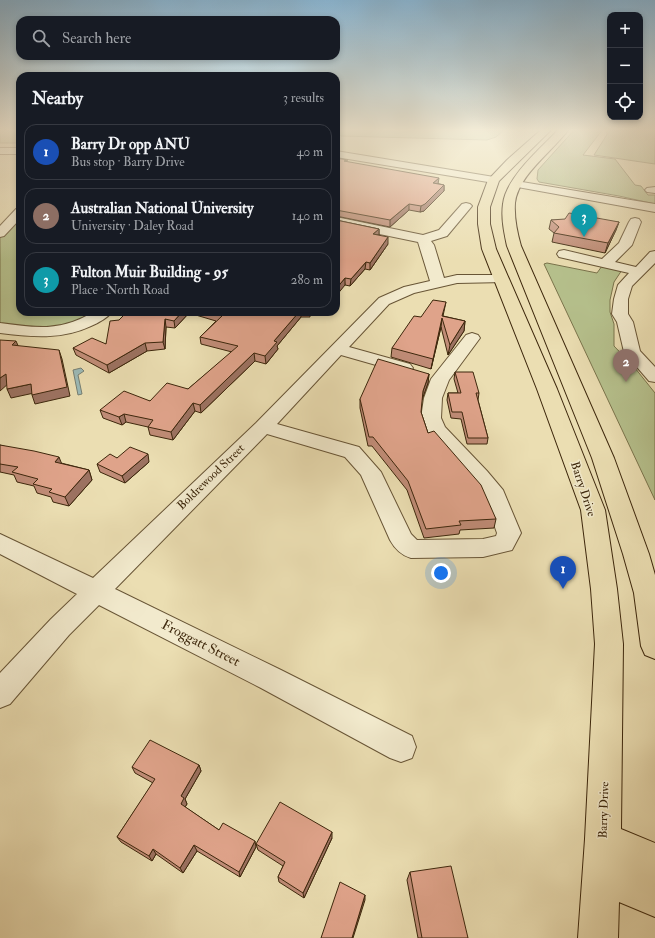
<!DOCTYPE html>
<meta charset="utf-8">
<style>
body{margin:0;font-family:"IM FELL Double Pica",serif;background:#20242c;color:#f1f3f6}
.controls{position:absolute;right:12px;top:12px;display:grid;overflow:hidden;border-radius:8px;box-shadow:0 2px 6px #0003}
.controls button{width:36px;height:36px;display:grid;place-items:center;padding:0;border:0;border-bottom:1px solid #363941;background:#171b24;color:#f1f3f6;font:20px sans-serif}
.you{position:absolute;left:441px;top:573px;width:14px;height:14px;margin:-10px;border:3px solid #fff;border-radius:50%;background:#1a73e8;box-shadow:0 0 0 6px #1a73e833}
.badge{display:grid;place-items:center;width:26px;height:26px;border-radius:50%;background:#7c3aed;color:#fff;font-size:13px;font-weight:700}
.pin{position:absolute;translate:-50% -33px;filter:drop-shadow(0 1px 2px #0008)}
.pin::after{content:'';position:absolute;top:21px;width:14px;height:12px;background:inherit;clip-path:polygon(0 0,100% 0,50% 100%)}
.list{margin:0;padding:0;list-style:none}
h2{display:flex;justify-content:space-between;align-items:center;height:52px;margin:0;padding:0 16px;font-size:17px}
h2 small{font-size:13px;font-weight:400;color:#9ea1a6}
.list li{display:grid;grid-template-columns:26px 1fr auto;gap:12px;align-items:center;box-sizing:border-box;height:56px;margin:0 8px 8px;padding:0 8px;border:1px solid #363941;border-radius:12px}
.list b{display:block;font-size:15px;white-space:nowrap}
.list p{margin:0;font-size:13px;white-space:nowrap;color:#9ea1a6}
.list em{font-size:13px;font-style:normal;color:#9ea1a6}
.icon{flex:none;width:22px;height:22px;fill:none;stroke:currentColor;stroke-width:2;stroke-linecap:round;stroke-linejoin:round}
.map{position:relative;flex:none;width:655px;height:938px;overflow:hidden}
.search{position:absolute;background:#171b24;box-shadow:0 2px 6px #0003;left:16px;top:16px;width:324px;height:44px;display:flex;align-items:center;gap:10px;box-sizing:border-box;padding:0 14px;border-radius:12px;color:#9ea1a6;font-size:15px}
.panel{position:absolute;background:#171b24;box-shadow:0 2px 6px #0003;left:16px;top:72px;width:324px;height:244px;border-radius:12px}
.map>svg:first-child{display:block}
.green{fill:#b6c18d;stroke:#7a744c}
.water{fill:#9cbab7;stroke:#767f73}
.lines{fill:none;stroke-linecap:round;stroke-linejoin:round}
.minor-casing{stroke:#685536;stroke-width:2}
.major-casing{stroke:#3d270c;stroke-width:2}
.minor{fill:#f2eacd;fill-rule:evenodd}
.major{fill:#ebdeb2;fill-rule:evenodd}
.wall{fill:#c08c77;stroke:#3d270c}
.shaded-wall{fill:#9c7261;stroke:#3d270c}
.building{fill:#dfa38a;stroke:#3d270c}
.labels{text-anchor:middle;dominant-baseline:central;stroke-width:3;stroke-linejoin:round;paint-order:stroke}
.street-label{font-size:12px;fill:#3d270c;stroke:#f2eacd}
.near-street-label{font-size:14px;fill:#3d270c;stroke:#f2eacd}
</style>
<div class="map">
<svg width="655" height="938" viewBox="0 0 655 938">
<rect width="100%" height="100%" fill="#ebdeb2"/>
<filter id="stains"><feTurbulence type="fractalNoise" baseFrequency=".005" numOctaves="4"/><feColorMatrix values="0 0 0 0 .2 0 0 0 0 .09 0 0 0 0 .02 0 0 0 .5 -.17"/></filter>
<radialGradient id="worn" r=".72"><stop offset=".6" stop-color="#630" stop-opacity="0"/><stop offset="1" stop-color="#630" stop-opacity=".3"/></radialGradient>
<path class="green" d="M0,129h20v14h-20z
M336,129h169l-9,8 -9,3 -146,-4 -5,-3z
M575,129h28l-20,26 32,4 20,26 6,1 7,9h7v9l-36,-8 -80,-14 -2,-3 1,-9z
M609,129h46v35l-61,-9 14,-22h-2z
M20,216v96h77l-42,18 -55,-6v-86z
M547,263l50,10 5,-7 20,4 -8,12 -4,18v12l4,12v22l21,22 20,25v107l-111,-236z"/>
<path class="water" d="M81,368l3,3 -6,4 4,19 -4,1 -5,-25z"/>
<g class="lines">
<defs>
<path id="minor" d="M0,148h20v6h-20z
M336,151l158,26 5,3 -5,3 -158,-26z
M516,181l139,23v8l-143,-26 -1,-2 1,-2z
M655,187v6l-8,-1 -2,-2 2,-2z
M466,203l4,1 2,2 -25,30 -16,5 3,4 10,33 13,-3h43l5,1 2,3 -2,3 -48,1 -43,10 -25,11 -40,43 61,17 3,4 -3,4 -6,1 -63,-18 -64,69 82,23 22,25 30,62 6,6 66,-1 13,-3 1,-3 -12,-34 -14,-18 -42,-47 -8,-16 3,-20 7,-19 35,-44 6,-2 6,2 2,3 -31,42 -7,18 -1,20 4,9 42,44 16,19 18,43 -9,17 -29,7 -72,1c-10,-3 -16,-9 -21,-18l-29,-65 -16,-18 -78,-23 -152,155 166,81 131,66 4,11 -4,11 -11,4 -11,-4 -129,-70 -162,-83 -30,30 -59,69 -10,4v-35l51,-54 26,-25 -77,-40v-20l93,44 163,-155 123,-125 25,-11 26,-6 -12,-39 -82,-17v-8l87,18 16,-5 23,-26z
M20,208v11l-16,17 -4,1v-11l16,-17z
M635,218l4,1 2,3 -9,23 -17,17 21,5 14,-15 5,-1v12l-23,23 -4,13v15l5,8 7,29 15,16v15l-6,-1 -25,-29 -7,-30 -5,-8 2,-15 4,-14 11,-12 -70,-16 -2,-3 2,-3 5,-1 38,9 17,-16 10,-21 2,-3z
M93,312h19c-5,6 -14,11 -21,14 -30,14 -59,11 -91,7v-10c36,5 61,9 93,-11z"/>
<path id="major" d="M542,129h10l-53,52 -9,26v17l6,25 61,140 48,121 12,79 6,55 -2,185 34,14v74l-36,-15 -1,36h-40l7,-99 10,-195 -4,-55 -10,-79 -44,-121 -55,-140 -4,-25v-17l10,-27 19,-20z
M559,129h10c-16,22 -51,46 -54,74 -1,15 2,29 6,43l93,212 35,96 6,21v84l-10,-4 -4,-9 -7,-53 -11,-39 -31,-96 -85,-212c-3,-14 -6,-28 -4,-42 3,-27 39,-57 56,-75z"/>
</defs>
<use href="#minor" class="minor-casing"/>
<use href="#major" class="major-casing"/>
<use href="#minor" class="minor"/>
<use href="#major" class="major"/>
</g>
<path class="wall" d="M336,158l11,4 97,23v6l-20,20 -4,1 -11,-2 -19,17 -54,-11z
M336,220l43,9v6l9,9 -18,26 -5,-1 -15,17 -5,-1z
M551,220l68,2 -3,8 -11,23 -53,-11 2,-9 -5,-4z
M446,302l-3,14 22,5 -1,10 -16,24 -7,-28 -10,42 -40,-12 1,-9 29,-31z
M127,312h183v5h-9l-24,29 1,3 -12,15 -11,-3 -54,52 -6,-2 -22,29 -23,-5 -2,-8 -22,-5 -4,3 -19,-7 -3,-8 50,-9 38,-12 44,-37 -31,-8 -1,-7 16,-16 -27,-8 -14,15 -9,-1 -1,22 -18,2 -38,22 -33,-18 -3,-7 33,-4 13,-24z
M455,372l24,21 -1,7 10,38 -1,6h-20l-6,-25 -10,-1 -4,-18 1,-7h10l-4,-14z
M429,374l-1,9 -6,16 -1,13 7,21 68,86 -2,9 -34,2 -1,4 -35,4 -17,-48 -35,-44h-4l-8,-38v-9z
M0,445l61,18 28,7 3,10 -23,26 -16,-4 -2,-5 -14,-4 -3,-7 -17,-4 -3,-7 -14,-3z
M117,458l32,4 -24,21 -25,-11 -3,-8z
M199,765l2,6 -16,28 2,5 -2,3 34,23 37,17 -16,30 -43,-26 -14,22 -27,-19 -4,7 -31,-19 -4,-5 36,-54 -18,-10 -3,-6z
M332,838l-28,60 -25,-16 -1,-5 5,-11 -25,-16 -2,-6z
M410,872l58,66h-50l-11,-58z"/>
<path class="shaded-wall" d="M439,178l-1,6 -5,-1z
M444,185v6l-20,20 -4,1 1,-6z
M409,204v6l-19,17v-7z
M619,222l-3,8 -11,23 3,-10z
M379,229v6l-6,-1z
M388,237v7l-18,26v-7z
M366,262l-1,7 -15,17 1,-7z
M345,278v7l-9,11v-7z
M182,312h7v1l-14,15 -1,-7z
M299,312h2v5l-24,29 1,3 -12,15 -1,-8 9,-15z
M442,318l-1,9 -10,42 2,-10z
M165,319l1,8 -1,22 -2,-7z
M465,321l-1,10 -16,24 2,-10z
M16,341l4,9 -8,-5z
M145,343l2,8 -38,22 -2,-8z
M59,350l3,9 8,37 -35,8 -3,-9z
M254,353l1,8 -54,52 -1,-8z
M6,374l3,9 -9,8v-13z
M429,374l-1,9 -6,17 1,-9z
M31,384l3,9 -23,5 -4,-9z
M193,403l2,8 -22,29 -2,-8z
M124,414l2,8 -4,3 -3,-8z
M148,454l1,8 -24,21 -3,-7z
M59,457l4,10 -8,-5z
M89,470l3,10 -23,26 -4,-9z
M199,765l2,6 -16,28 2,5 -4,6 -2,-6v-8z
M332,832v6l-28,60 -1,-5z
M255,841l1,6 -16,30 -1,-5z
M194,845l3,6 -14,22 -3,-5z
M153,849l3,5 -4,7 -3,-5z
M365,895v5l-12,38h-1z"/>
<path class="building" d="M336,158l12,2 -4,1 95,17 -6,5 11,2 -19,19 -4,2 -12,-2 -19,16 -54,-10z
M569,213l50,9 -11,21 -54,-10 5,-6 -8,-7 14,-1z
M336,220l43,9 -6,5 15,3 -18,26 -4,-1 -15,17 -6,-1 -9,11z
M433,300l13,2 -4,14 23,5 -15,24 -8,-27 -9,41 -41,-11 22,-32 7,1z
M127,312h55l-8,9 -9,-2 -2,23 -18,1 -38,22 -34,-17 19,-10 14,6 4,-23 9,-1z
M209,312h90l-25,29 3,1 -12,14 -11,-3 -54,52 -7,-2 -22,29 -23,-5 5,-7 -29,-6 -5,3 -19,-7 24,-19 26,10 17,-18 21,6 50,-43 -38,-9 22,-21z
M0,340l16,1 -4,4 47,5 8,37 -35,8 -1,-11 -24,5 -1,-15 -6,4z
M378,359l51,15 -6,17 -2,21 7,21 6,-2 47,54 15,34 -37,2 2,4 -35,4 -18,-48 -35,-44h-4l-9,-38z
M455,372h18l6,21h-3l12,45h-20l-6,-26h-10l-4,-19h13z
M0,445l34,6 25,6 -4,5 34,8 -24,27 -16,-5 3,-3 -19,-5 5,-5 -26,-7 6,-5 -18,-3z
M130,447l18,7 -26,22 -25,-12 13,-10 7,4z
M150,740l49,25 -18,31 3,2 -3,6 38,26 4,-7 32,18 -16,31 -45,-27 -14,23 -27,-19 -4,7 -32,-19 38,-58 -23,-12z
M280,802l52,30 -29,61 -25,-16 7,-15 -29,-18z
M451,866l17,72h-46l-12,-66z
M340,882l25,13 -13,43h-31z"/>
<linearGradient id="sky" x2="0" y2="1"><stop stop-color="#89b6d4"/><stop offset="0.5" stop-color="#f6f0dc"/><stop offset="1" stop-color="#f6f0dc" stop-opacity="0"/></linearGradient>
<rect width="655" height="260" fill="url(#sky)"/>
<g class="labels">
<g class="street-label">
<text transform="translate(211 477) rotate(-44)">Boldrewood Street</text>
<text transform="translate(583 489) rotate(72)">Barry Drive</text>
<text transform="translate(604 810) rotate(-88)">Barry Drive</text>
</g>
<g class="near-street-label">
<text transform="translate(201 643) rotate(27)">Froggatt Street</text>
</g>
</g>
<rect width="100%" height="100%" filter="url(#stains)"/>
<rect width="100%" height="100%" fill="url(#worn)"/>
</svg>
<div class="controls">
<button>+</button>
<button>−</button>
<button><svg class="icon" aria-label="locate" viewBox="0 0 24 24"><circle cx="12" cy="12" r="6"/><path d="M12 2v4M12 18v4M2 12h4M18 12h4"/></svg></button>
</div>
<div class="you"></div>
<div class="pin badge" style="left:563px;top:589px;background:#1a4fb4">1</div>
<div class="pin badge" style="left:626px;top:382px;background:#8d6e63">2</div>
<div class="pin badge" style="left:584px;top:237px;background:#0f9aa8">3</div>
<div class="search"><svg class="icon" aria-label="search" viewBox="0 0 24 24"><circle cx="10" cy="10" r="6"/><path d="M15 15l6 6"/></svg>Search here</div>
<section class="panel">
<h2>Nearby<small>3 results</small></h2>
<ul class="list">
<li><span class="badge" style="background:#1a4fb4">1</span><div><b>Barry Dr opp ANU</b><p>Bus stop · Barry Drive</p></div><em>40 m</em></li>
<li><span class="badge" style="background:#8d6e63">2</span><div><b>Australian National University</b><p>University · Daley Road</p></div><em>140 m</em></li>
<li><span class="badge" style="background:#0f9aa8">3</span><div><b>Fulton Muir Building - 95</b><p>Place · North Road</p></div><em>280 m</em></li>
</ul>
</section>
</div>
